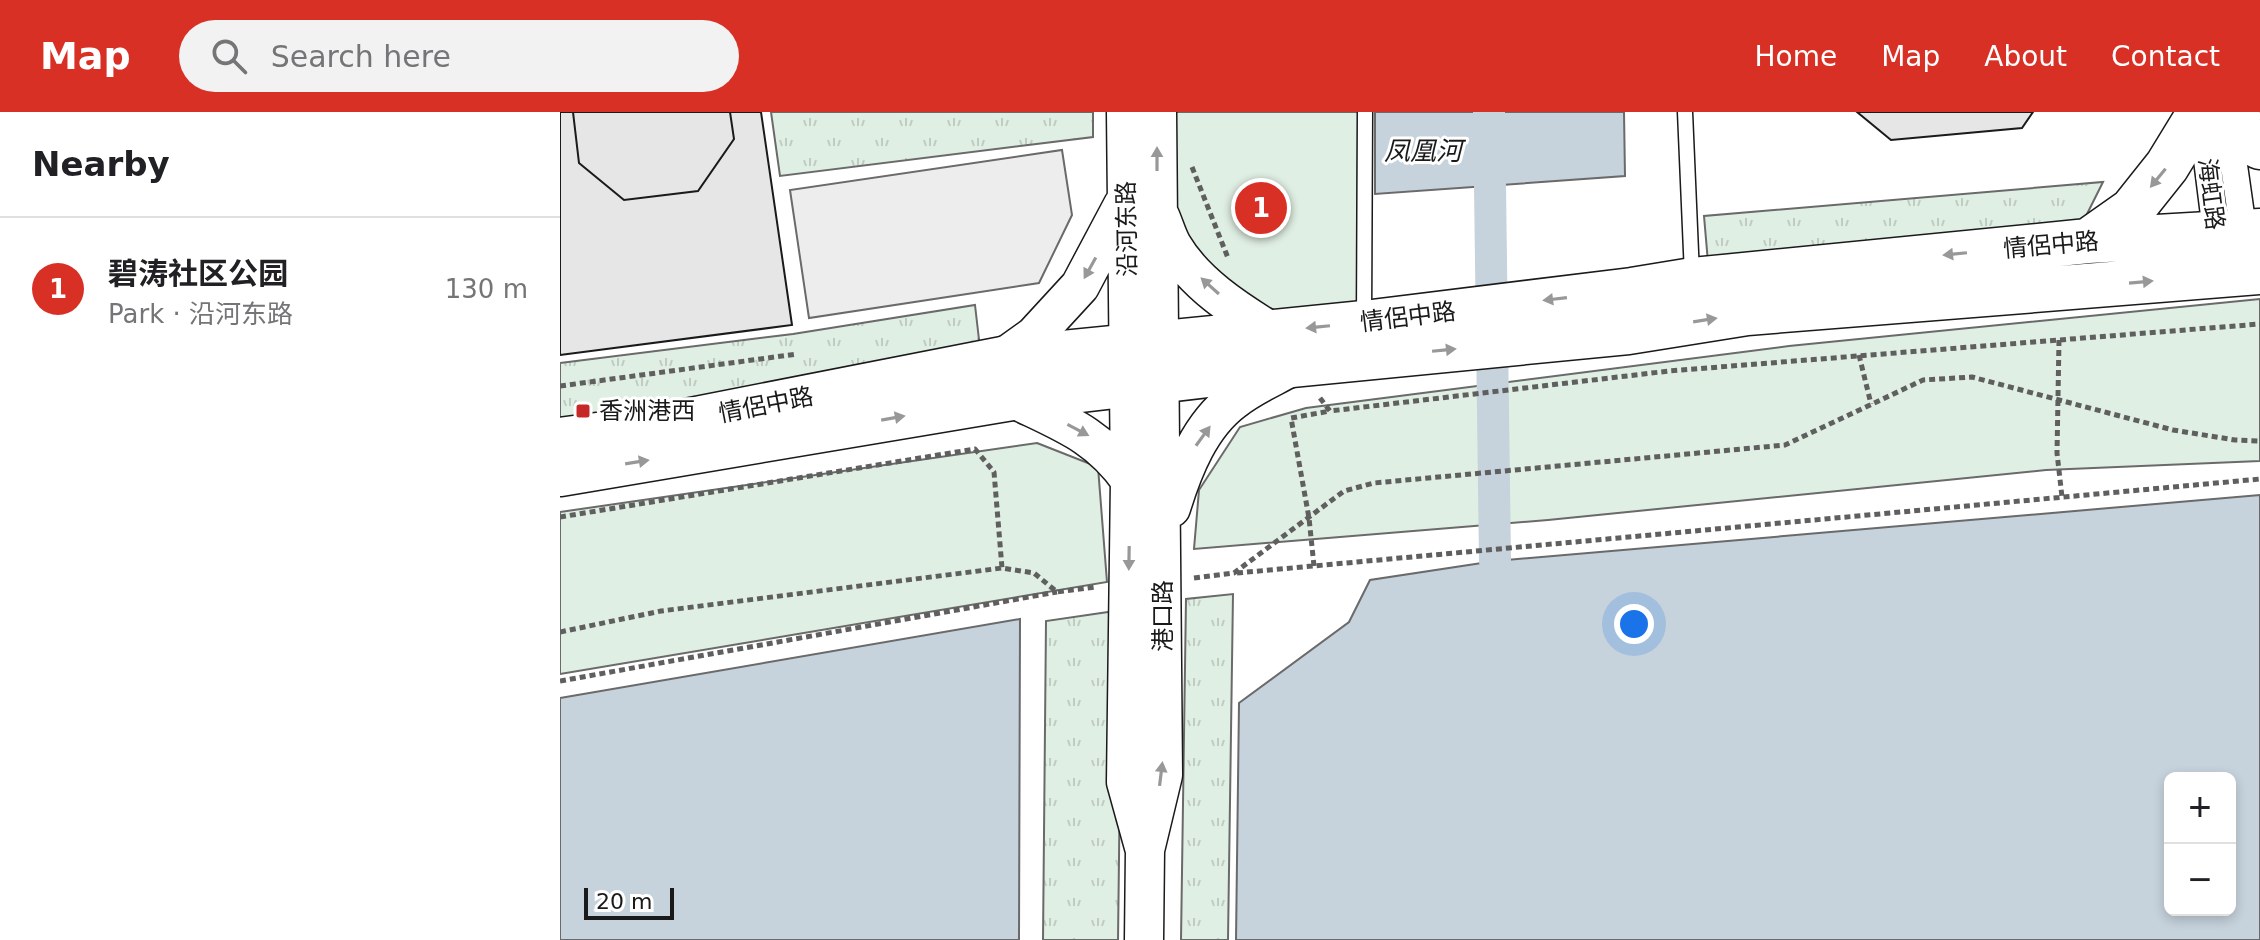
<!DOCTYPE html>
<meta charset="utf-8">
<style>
body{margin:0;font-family:"DejaVu Sans","Noto Sans SC",sans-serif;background:#f2f2f2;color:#202124}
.controls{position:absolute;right:24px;bottom:24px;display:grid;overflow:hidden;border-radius:12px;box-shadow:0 4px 12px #0003}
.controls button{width:72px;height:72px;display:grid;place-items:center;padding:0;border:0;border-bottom:2px solid #e0e0e0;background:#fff;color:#202124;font:40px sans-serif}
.scale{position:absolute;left:24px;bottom:20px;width:90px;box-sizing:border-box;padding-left:8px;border:4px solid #1a1a1a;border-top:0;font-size:22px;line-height:28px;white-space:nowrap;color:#1a1a1a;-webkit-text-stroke:6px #fff;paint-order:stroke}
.you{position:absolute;left:1074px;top:512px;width:28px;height:28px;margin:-20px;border:6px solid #fff;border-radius:50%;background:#1a73e8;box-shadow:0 0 0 12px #1a73e833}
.badge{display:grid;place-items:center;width:52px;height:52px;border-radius:50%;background:#d93025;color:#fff;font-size:26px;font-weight:700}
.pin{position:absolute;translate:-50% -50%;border:4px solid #fff;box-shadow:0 2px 8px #0006}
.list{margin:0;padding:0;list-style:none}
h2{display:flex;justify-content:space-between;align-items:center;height:104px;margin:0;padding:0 32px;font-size:34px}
h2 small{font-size:26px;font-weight:400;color:#757577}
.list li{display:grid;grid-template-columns:52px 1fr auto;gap:24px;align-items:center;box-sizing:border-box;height:144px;padding:0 32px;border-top:2px solid #e0e0e0}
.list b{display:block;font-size:30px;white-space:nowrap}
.list p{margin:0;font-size:26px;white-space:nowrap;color:#757577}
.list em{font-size:26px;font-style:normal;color:#757577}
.icon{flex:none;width:44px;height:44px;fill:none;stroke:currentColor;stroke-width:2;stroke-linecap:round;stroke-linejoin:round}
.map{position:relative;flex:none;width:1700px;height:828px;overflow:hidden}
header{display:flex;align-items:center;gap:48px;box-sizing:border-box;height:112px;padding:0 40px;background:#d93025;color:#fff}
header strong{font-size:38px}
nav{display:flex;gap:44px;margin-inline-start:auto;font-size:28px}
.search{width:560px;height:72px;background:#f2f2f2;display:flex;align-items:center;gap:20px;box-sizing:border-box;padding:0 28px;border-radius:44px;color:#757577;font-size:30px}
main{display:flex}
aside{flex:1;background:#fff}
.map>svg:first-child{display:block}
.grass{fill:url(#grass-tufts);stroke:#6a6a6a;stroke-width:2}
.green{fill:#e0efe3;stroke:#6a6a6a;stroke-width:2}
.parking{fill:#ededed;stroke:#6a6a6a;stroke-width:2}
.water{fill:#c6d2dc;stroke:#6a6a6a;stroke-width:2;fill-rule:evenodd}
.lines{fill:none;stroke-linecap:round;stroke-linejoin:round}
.canal{stroke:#c6d2dc;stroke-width:32}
.building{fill:#e6e6e6;stroke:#1a1a1a;stroke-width:2}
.lane-casing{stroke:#1a1a1a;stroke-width:17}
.street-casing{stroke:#1a1a1a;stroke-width:29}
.secondary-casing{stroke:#1a1a1a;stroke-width:41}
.highway-casing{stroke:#1a1a1a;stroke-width:47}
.path{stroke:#5f5f5f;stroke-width:5;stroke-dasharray:6 4;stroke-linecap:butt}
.lane{stroke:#fff;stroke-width:14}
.street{stroke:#fff;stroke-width:26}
.secondary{stroke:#fff;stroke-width:38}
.highway{stroke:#fff;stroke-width:44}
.oneway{fill:#989898}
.poi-dot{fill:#c62828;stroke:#fff;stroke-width:3}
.labels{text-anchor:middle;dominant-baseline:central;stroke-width:6;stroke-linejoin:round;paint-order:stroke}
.street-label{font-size:24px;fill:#1a1a1a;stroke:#fff}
.poi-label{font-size:24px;fill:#1a1a1a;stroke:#fff;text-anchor:start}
.water-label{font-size:26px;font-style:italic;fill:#1a1a1a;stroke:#fff}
</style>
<header>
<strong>Map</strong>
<div class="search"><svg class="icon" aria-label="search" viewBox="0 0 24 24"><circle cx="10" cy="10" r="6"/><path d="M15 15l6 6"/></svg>Search here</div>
<nav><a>Home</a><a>Map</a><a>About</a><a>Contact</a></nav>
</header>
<main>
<aside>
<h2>Nearby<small></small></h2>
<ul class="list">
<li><span class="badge">1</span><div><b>碧涛社区公园</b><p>Park · 沿河东路</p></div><em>130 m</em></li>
</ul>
</aside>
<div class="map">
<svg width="1700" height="828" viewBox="0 0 1700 828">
<defs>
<pattern id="grass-tufts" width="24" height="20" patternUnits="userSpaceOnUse" patternTransform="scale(2)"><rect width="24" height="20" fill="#e0efe3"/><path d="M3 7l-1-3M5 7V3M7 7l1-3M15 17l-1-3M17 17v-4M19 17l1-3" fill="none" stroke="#c0ccc2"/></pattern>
</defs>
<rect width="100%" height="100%" fill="#fff"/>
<path class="grass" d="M211,0h322v25l-313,39z
M1543,70l-30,60 -364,32 -5,-58z
M415,193l6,52 -421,75v-69l233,-29z
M673,482l-5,346h-47l5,-341z
M562,498l-4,330h-75l3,-319z"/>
<path class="green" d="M579,0h219l-1,203 -108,14 -59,-58z
M1700,187v162l-214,9 -498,50 -354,29 5,-59 41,-63 66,-19 483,-62z
M477,331l61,24 9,115 -547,92v-162z"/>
<path class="parking" d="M502,38l10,65 -33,68 -230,35 -19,-128z"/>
<path class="water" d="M815,0h249l1,64 -250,18z
M1700,383v445h-1024l3,-237 110,-81 21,-42 125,-19zM1610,666h60v132h-60z
M460,507l-1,321h-459v-242z"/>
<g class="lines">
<path class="canal" d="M929,0l6,449"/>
</g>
<path class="building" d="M0,0h201l31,213 -232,30z
M13,0h157l4,27 -36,52 -74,9 -45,-37z
M1297,0h176l-11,16 -131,12z"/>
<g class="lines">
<defs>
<path id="lane" d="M1125,0l7,163
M804,208l1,-208"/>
<path id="street" d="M1641,0l17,135
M1667,4l18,127"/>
<path id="secondary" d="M566,0l4,368 -4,302 18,65
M600,104c4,9 7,20 12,29 22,38 64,65 100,87
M442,247l32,-23 46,-50 43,-81
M452,286c49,24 86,36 118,82
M611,396c12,-39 29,-83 63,-108 16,-13 37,-22 55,-32
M584,828l1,-90 18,-75 -6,-663"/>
<path id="highway" d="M1675,0l8,16 17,19
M1528,129l44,-31 35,-44 33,-54
M0,328l90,-12 352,-69 362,-36 268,-33 61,-10 395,-39 172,-10
M0,362l452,-76 281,-33 335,-33 119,-19 513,-41"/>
</defs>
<use href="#lane" class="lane-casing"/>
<use href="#street" class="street-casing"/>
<use href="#secondary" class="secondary-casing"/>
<use href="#highway" class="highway-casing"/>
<path class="path" d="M632,55l36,91
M1499,228l-2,113 5,44
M1299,243l12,49
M0,274l237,-32
M760,286l10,13 339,-40 591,-47
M0,405l415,-68 19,23 8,96
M754,454l-5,-48 -18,-100 39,-7
M677,461l1023,-94
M634,466l40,-5 110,-82 30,-8 411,-38 138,-65 49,-3 201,53 62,10 25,1
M0,520l101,-21 341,-43 32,5 23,19 39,-5
M0,569l497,-89"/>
<use href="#lane" class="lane"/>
<use href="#street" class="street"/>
<use href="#secondary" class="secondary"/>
<use href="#highway" class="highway"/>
</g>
<defs><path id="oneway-solid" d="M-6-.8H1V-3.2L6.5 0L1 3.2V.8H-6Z" transform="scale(2)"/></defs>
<g class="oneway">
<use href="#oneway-solid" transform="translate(597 47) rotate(-90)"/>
<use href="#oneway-solid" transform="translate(1598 66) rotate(129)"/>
<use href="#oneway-solid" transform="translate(1395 142) rotate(174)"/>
<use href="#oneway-solid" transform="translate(530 156) rotate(119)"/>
<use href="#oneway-solid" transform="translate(1581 170) rotate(-5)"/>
<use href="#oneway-solid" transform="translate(650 174) rotate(-138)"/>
<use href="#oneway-solid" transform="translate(995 187) rotate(173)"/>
<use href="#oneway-solid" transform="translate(1145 208) rotate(-9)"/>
<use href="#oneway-solid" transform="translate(758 215) rotate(174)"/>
<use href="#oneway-solid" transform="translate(884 238) rotate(-6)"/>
<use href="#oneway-solid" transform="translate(333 306) rotate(-10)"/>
<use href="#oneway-solid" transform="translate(518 318) rotate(28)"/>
<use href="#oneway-solid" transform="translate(643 324) rotate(-54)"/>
<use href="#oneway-solid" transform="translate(77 350) rotate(-9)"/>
<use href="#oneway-solid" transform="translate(569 446) rotate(91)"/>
<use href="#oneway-solid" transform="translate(601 662) rotate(-83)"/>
</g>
<rect class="poi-dot" x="15" y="291" width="16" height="16" rx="4"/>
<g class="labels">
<g class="street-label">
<text transform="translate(1651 82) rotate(83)">海虹路</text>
<text transform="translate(567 117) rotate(-91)">沿河东路</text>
<text transform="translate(1491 133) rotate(-5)">情侶中路</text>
<text transform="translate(848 205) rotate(-7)">情侶中路</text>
<text transform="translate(206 293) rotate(-11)">情侶中路</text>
<text transform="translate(603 504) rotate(-90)">港口路</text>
</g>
<g class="poi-label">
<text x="39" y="299">香洲港西</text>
</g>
<g class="water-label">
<text x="863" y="39">凤凰河</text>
</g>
</g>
</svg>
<div class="controls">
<button>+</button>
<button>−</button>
</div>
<div class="scale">20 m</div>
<div class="you"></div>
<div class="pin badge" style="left:701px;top:96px">1</div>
</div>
</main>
